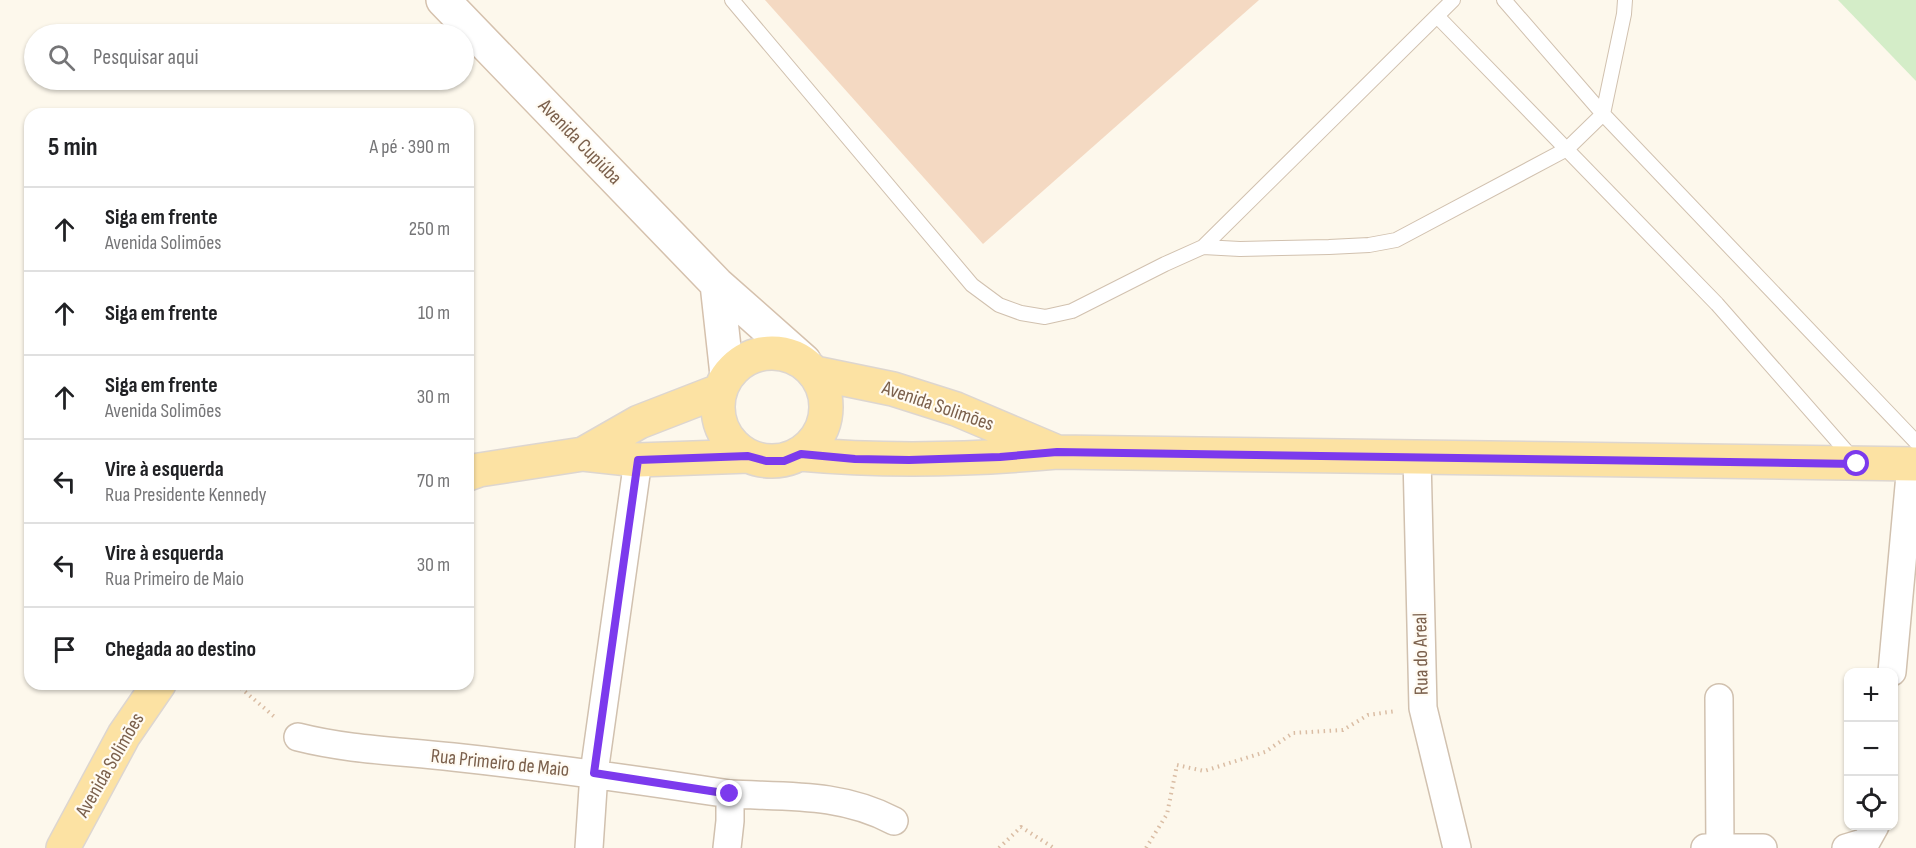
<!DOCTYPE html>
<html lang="pt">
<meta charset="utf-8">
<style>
body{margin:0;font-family:"Sofia Sans Condensed",sans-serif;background:#f2f2f2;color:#202124}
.controls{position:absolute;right:18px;bottom:18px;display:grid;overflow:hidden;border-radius:12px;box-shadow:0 2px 4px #0004}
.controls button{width:54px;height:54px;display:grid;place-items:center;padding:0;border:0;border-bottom:2px solid #e0e0e0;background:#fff;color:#202124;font:30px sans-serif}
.stop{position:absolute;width:18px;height:18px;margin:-14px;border:4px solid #7c3aed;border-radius:50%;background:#fff}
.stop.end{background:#7c3aed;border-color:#fff;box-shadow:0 2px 6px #0008}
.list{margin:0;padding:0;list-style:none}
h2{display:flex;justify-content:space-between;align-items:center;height:78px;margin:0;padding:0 24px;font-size:26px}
h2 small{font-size:20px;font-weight:400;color:#757577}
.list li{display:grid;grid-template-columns:39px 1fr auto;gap:18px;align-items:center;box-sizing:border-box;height:84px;padding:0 24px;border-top:2px solid #e0e0e0}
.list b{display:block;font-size:22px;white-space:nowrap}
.list p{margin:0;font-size:20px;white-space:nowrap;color:#757577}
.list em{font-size:20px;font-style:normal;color:#757577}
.icon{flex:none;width:33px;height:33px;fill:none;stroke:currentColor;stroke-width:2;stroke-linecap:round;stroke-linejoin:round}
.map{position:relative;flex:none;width:1916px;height:848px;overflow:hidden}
.search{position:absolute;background:#fff;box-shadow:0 2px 4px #0004;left:24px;top:24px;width:450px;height:66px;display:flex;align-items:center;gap:15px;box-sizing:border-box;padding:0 21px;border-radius:33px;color:#757577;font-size:22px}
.panel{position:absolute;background:#fff;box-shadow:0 2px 4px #0004;left:24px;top:108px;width:450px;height:582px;border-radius:18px}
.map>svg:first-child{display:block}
.green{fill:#d4edc8}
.building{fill:#f4d9c2}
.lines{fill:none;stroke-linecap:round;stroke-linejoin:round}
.lane-casing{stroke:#d1c1af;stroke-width:16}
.street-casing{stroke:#d1c1af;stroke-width:30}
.secondary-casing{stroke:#d5c1ad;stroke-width:36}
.primary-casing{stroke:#ddd6d0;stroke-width:36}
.path{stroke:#dabda4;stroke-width:4;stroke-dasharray:1.5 4.5;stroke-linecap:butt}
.lane{stroke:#fff;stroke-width:14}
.street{stroke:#fff;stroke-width:27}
.secondary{stroke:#fff;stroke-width:33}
.primary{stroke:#fce2a3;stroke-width:33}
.route{stroke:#7c3aed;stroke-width:8}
.labels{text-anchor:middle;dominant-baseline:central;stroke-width:4.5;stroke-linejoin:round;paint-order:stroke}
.street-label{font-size:20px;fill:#7b604c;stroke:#fffbf3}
</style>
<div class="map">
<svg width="1916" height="848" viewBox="0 0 1916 848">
<rect width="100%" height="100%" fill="#fdf8ec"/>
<path class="green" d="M1838,0h78v81z"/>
<path class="building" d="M765,0h494l-276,244z"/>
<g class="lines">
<defs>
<path id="lane" d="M732,0l240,285 27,20 22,8 24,4 27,-6 93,-47 38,-17 37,2 89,-2 40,-2 27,-5 171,-91 36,-35 21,-100 1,-14
M1504,0l99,114 313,328
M1437,16l280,288 137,156
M1203,247l250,-247"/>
<path id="street" d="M1417,457l6,251 34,140
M1892,672l19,-208
M1719,698l1,149
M298,737c51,13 103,14 155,20 93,10 185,23 277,37v27l-3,27
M730,794c58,3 111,-1 164,27
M589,848l5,-75 44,-313
M1705,848h58
M1846,848l20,-6 9,-16"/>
<path id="secondary" d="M443,0l274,284 87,77
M717,284l10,91"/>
<path id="primary" d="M718 407a54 54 0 1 1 108 0a54 54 0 1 1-108 0Z
M815,373l78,16 63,20 99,42
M583,454l56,-32 80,-31
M800,454c87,8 170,6 257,-2l859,12
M468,474l11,-4 104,-16 55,6 111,-4
M63,848l61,-113 35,-51"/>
</defs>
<use href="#lane" class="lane-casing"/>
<use href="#street" class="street-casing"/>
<use href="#secondary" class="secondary-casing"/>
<use href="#primary" class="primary-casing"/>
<path class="path" d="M236,684l41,35
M999,848l22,-21 33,21
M1146,848l21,-34 10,-49 27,6 61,-19 28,-19 50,-3 25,-15 28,-4"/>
<use href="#lane" class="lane"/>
<use href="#street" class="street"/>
<use href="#secondary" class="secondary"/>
<use href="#primary" class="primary"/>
</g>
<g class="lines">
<path class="route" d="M730,794l-136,-21 44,-313 110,-4 18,5h18l17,-7 54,5 54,1 91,-3 57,-5 800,12"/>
</g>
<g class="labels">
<g class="street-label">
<text transform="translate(580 142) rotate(46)">Avenida Cupiúba</text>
<text transform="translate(938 406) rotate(19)">Avenida Solimões</text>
<text transform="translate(1421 654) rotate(-91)">Rua do Areal</text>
<text transform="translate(500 763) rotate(6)">Rua Primeiro de Maio</text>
<text transform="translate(110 765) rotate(-60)">Avenida Solimões</text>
</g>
</g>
</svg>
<div class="controls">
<button>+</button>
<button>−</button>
<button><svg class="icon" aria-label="locate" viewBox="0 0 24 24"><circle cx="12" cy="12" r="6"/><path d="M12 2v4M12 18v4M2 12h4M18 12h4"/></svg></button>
</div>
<div class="stop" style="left:1857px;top:464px"></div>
<div class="stop end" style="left:730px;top:794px"></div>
<div class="search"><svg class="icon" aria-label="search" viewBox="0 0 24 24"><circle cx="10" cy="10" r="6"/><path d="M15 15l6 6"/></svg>Pesquisar aqui</div>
<section class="panel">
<h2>5 min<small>A pé · 390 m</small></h2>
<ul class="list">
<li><svg class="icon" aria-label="ahead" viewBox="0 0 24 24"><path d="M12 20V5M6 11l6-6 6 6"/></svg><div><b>Siga em frente</b><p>Avenida Solimões</p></div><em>250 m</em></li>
<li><svg class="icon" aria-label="ahead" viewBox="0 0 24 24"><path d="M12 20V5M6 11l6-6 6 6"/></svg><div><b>Siga em frente</b></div><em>10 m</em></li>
<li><svg class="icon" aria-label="ahead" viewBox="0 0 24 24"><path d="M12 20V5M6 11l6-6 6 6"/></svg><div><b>Siga em frente</b><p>Avenida Solimões</p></div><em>30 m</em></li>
<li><svg class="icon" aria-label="left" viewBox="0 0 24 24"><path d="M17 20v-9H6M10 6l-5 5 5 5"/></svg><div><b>Vire à esquerda</b><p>Rua Presidente Kennedy</p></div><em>70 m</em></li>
<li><svg class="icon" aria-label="left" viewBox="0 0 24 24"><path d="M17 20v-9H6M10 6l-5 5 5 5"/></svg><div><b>Vire à esquerda</b><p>Rua Primeiro de Maio</p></div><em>30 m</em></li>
<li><svg class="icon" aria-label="arrive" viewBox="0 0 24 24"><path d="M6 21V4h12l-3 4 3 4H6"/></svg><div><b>Chegada ao destino</b></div></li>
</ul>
</section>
</div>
